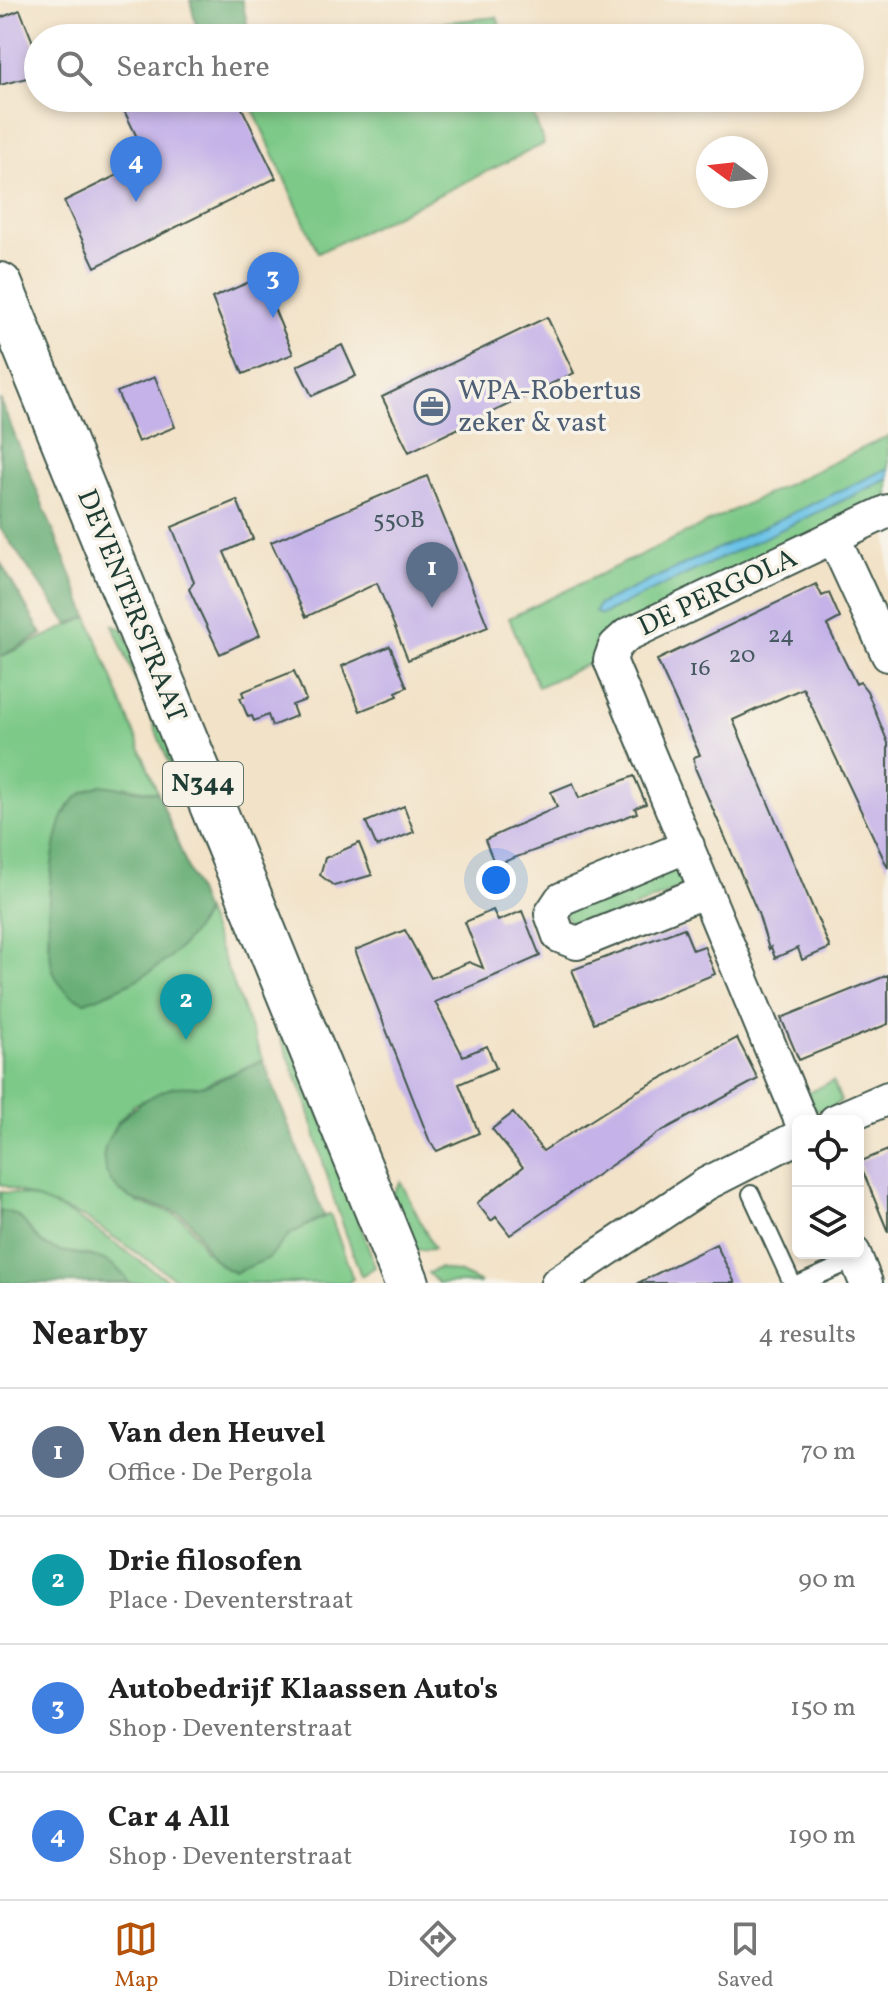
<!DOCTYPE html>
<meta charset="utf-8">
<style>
body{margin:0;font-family:Vollkorn,serif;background:#f2f2f2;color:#222}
.controls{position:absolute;right:24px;bottom:24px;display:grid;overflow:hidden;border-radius:12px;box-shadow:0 4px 12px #0003}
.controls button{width:72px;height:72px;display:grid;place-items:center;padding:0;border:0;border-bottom:2px solid #e0e0e0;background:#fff;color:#222;font:40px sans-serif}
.compass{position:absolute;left:696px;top:136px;width:72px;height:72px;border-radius:50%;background:#fff;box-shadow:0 4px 12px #0003;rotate:285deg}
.you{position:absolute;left:496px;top:880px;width:28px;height:28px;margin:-20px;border:6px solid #fff;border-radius:50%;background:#1a73e8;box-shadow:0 0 0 12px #1a73e833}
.badge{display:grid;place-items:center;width:52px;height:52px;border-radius:50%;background:#b45309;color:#fff;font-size:26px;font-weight:700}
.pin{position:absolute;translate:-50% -66px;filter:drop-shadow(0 2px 4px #0008)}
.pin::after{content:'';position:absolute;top:42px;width:28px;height:24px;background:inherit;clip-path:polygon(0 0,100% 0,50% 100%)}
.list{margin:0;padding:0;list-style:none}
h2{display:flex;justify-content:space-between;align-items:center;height:104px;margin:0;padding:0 32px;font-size:34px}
h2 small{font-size:26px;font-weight:400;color:#767676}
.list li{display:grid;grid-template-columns:52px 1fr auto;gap:24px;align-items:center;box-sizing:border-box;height:128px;padding:0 32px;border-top:2px solid #e0e0e0}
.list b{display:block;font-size:30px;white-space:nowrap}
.list p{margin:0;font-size:26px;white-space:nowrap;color:#767676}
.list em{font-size:26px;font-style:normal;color:#767676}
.icon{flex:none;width:44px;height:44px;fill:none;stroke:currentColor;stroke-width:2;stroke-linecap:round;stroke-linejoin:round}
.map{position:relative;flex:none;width:888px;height:1283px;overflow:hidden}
.search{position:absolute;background:#fff;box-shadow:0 4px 12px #0003;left:24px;right:24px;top:24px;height:88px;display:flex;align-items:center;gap:20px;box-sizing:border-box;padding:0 28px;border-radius:44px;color:#767676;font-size:30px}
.sheet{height:616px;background:#fff}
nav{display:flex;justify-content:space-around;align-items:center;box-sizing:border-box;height:112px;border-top:2px solid #e0e0e0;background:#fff;font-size:22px;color:#767676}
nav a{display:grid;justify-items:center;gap:4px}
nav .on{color:#b45309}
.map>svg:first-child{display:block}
.green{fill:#7dc988;stroke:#4e835e;stroke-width:2}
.forest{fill:#66ad74;stroke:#427554;stroke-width:2}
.water{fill:#6ac2e7;stroke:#44808e;stroke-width:2}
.building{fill:#c4b2e8}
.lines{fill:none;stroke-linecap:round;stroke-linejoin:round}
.service-casing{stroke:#3f564a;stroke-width:20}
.minor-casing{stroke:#3f564a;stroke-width:36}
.primary-casing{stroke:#3f564a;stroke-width:48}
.service{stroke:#fff;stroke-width:16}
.minor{stroke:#fff;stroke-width:32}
.primary{stroke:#fff;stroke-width:44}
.labels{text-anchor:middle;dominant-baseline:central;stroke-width:7;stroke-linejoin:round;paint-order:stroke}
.number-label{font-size:24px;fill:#485a61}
.shield{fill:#f7f3e8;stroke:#60746a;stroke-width:2}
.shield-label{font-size:26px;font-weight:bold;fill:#1f3d34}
.service-label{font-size:28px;fill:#4e5e75;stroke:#f7f3e8;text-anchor:start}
.street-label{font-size:28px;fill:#1f3d34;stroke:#f7f3e8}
</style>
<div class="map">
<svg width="888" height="1283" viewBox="0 0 888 1283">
<rect width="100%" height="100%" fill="#f7f3e8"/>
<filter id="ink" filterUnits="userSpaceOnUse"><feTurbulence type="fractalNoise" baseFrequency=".0125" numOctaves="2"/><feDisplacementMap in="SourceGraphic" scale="16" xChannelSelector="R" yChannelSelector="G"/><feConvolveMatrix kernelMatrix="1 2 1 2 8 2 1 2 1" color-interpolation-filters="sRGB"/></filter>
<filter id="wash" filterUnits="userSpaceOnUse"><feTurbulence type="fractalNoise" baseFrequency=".006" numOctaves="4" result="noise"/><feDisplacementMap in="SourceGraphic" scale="32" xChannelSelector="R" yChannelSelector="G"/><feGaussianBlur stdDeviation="1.8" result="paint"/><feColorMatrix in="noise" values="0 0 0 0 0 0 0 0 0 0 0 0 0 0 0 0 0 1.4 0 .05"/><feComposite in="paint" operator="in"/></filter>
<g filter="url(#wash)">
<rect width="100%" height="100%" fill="#f2e2c7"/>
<path class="green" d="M497,17l7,21h-221z
M248,98h279l17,46 -226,109z
M888,436v64l-291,160 -59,27 -29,-69z
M88,617l70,176 -34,-7 -71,73 -5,87 37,55c47,-16 97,-43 120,-89l58,148 -62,26 -29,2 -39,17 -17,19 -10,24 32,55c39,11 48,10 67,48l64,7 21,-24 40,-20 23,65 -6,4h-165l-97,-65 -85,-34v-527z
M113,625l10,4 215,531 37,107 -14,9 -28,-79 -27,-96z
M674,860l11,26 -110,47 -13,-25z
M833,1081l8,20 -9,7 -16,3 -17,-14z
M401,1182l33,67 -19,1 -25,-53z
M0,1192c67,3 119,59 173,91h-44c-25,-40 -61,-22 -85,-39 -17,-12 -19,-33 -44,-32z
M439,1268l21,5 21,10h-43l-10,-10z"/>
<path class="forest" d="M190,0h52l8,38h-86l32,-13z
M0,399l88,218 -20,7 -68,-96z
M0,562l42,72 -42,23z
M101,785l57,8 47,119c-24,49 -70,72 -120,90 -14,-5 -25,-14 -31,-29 -11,-30 -5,-138 13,-164 9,-14 20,-19 34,-24z
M263,1060l61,156 -34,18 -21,24 -34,15c-36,-15 -28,-40 -52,-57 -20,-14 -48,-8 -67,-29 -37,-40 17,-87 55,-99 9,-3 20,0 30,-2 21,-5 43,-18 62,-26z
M3,1211c23,2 25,23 42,34 27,16 60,-1 84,38h-129v-71z"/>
<path class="water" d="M888,468v11l-287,136 -6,-3 3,-7z"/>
<g id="blocks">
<path class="building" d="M20,10l18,45v20l-38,10v-67z
M118,98h119l39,80 -181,89 -31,-66 84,-41z
M261,277l32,77 -50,20 -31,-76z
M547,317l27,56 -165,79 -27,-55z
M342,345l14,31 -44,20 -15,-30z
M155,377l20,50 -37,15 -21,-50z
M427,476l61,151 -80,33 -31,-77 -71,34 -35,-75z
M237,500l16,39 -29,13 36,83 -40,19 -31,-65 5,-7 -22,-55z
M816,584l6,12 7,-3 11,25 -13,7 29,59 4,-2 7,9 21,52v125l-85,-180 -70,32 97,228 -28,12 -4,-12 -23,10 -4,-11 -2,2 -11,-36 -63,-145 -1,-11 6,-2 -43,-95z
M390,646l17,41 -11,5 2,4 -38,15 -18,-45z
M294,671l12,29 -14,5 4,11 -24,10 -4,-11 -14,6 -2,-5 -4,1 -8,-19 4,-1 -2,-5z
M634,776l12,28 -11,4 2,5 -142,52 -10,-25 72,-33 -6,-15 22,-9 6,15z
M404,806l10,26 -37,15 -11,-25z
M359,843l13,32 -38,11 -14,-11 5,-17z
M493,910l5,11 24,-10 18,45 -105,46 28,54 24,-10 9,22 -37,16 20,49 -42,18 -7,-9 -75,-192 50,-20 26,48 38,-16 14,6 -18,-46z
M684,928l9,22 11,-4 11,28 -121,49 -22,-53z
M888,975v49l-89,36 -18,-42z
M737,1038l21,41 -100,54 -148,102 -14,-18 -5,4 -14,-18 46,-36 -31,-38 21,-16 30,38 94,-60z
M888,1150v82l-29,-70z
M716,1244l19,39h-97z"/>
</g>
</g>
<g filter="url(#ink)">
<use href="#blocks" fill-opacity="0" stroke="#3f564a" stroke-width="2"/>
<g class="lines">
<defs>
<path id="service" d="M751,1194l41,89
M802,1283l54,-24"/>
<path id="minor" d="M834,538l54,117
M688,846l-127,53 -10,15 8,22 18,7 129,-52
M801,1121l-191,-461 5,-14 12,-11 261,-124
M835,1121l53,-23
M854,1253l12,30
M557,1283l149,-99 92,-47"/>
<path id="primary" d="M0,285l407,998"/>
</defs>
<use href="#service" class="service-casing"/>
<use href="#minor" class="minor-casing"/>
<use href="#primary" class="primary-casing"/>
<use href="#service" class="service"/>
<use href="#minor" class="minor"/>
<use href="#primary" class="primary"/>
</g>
</g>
<defs>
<symbol id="office-ring" viewBox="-11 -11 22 22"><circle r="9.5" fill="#f7f3e8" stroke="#5c6f8a" stroke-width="1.5"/><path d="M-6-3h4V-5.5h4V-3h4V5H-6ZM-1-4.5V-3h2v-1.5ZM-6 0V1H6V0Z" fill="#5c6f8a"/></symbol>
</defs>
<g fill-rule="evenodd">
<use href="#office-ring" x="412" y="387" width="40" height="40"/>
</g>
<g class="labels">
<g class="number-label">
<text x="399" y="521">550B</text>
<text x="781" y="636">24</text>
<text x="742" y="656">20</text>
<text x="700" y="669">16</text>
</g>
<rect class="shield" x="163" y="762" width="80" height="44" rx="6"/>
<g class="shield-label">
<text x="203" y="784">N344</text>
</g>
<g class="service-label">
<text x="458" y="391">WPA-Robertus<tspan x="458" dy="32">zeker &amp; vast</tspan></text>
</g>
<g class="street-label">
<text transform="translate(718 593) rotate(-25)">DE PERGOLA</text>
<text transform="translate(131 606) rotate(68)">DEVENTERSTRAAT</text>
</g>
</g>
</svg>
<div class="controls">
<button><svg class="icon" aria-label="locate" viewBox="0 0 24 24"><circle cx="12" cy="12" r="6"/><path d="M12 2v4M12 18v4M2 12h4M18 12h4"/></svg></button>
<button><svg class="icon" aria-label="layers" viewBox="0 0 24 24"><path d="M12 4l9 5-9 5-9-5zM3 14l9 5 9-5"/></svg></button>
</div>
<svg class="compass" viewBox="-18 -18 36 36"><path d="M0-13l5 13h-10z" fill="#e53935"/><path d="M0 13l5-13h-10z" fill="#767676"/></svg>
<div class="you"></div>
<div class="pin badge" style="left:432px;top:608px;background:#5c6f8a">1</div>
<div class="pin badge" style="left:186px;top:1040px;background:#0f9aa8">2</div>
<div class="pin badge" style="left:273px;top:318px;background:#3f7fe0">3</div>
<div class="pin badge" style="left:136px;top:202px;background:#3f7fe0">4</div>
<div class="search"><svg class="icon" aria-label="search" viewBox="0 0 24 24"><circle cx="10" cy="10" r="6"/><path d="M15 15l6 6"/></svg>Search here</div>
</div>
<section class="sheet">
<h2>Nearby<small>4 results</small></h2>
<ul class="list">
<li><span class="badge" style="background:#5c6f8a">1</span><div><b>Van den Heuvel</b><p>Office · De Pergola</p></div><em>70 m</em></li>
<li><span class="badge" style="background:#0f9aa8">2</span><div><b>Drie filosofen</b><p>Place · Deventerstraat</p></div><em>90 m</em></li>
<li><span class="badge" style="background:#3f7fe0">3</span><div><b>Autobedrijf Klaassen Auto's</b><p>Shop · Deventerstraat</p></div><em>150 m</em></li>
<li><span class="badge" style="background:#3f7fe0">4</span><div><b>Car 4 All</b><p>Shop · Deventerstraat</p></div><em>190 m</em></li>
</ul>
</section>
<nav>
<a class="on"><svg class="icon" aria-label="map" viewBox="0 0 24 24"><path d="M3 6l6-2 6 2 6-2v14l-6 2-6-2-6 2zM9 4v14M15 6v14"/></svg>Map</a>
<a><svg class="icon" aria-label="directions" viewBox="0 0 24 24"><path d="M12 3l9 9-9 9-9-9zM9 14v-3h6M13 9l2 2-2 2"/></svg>Directions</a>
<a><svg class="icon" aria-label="saved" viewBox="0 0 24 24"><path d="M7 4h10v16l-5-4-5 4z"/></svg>Saved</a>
</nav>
